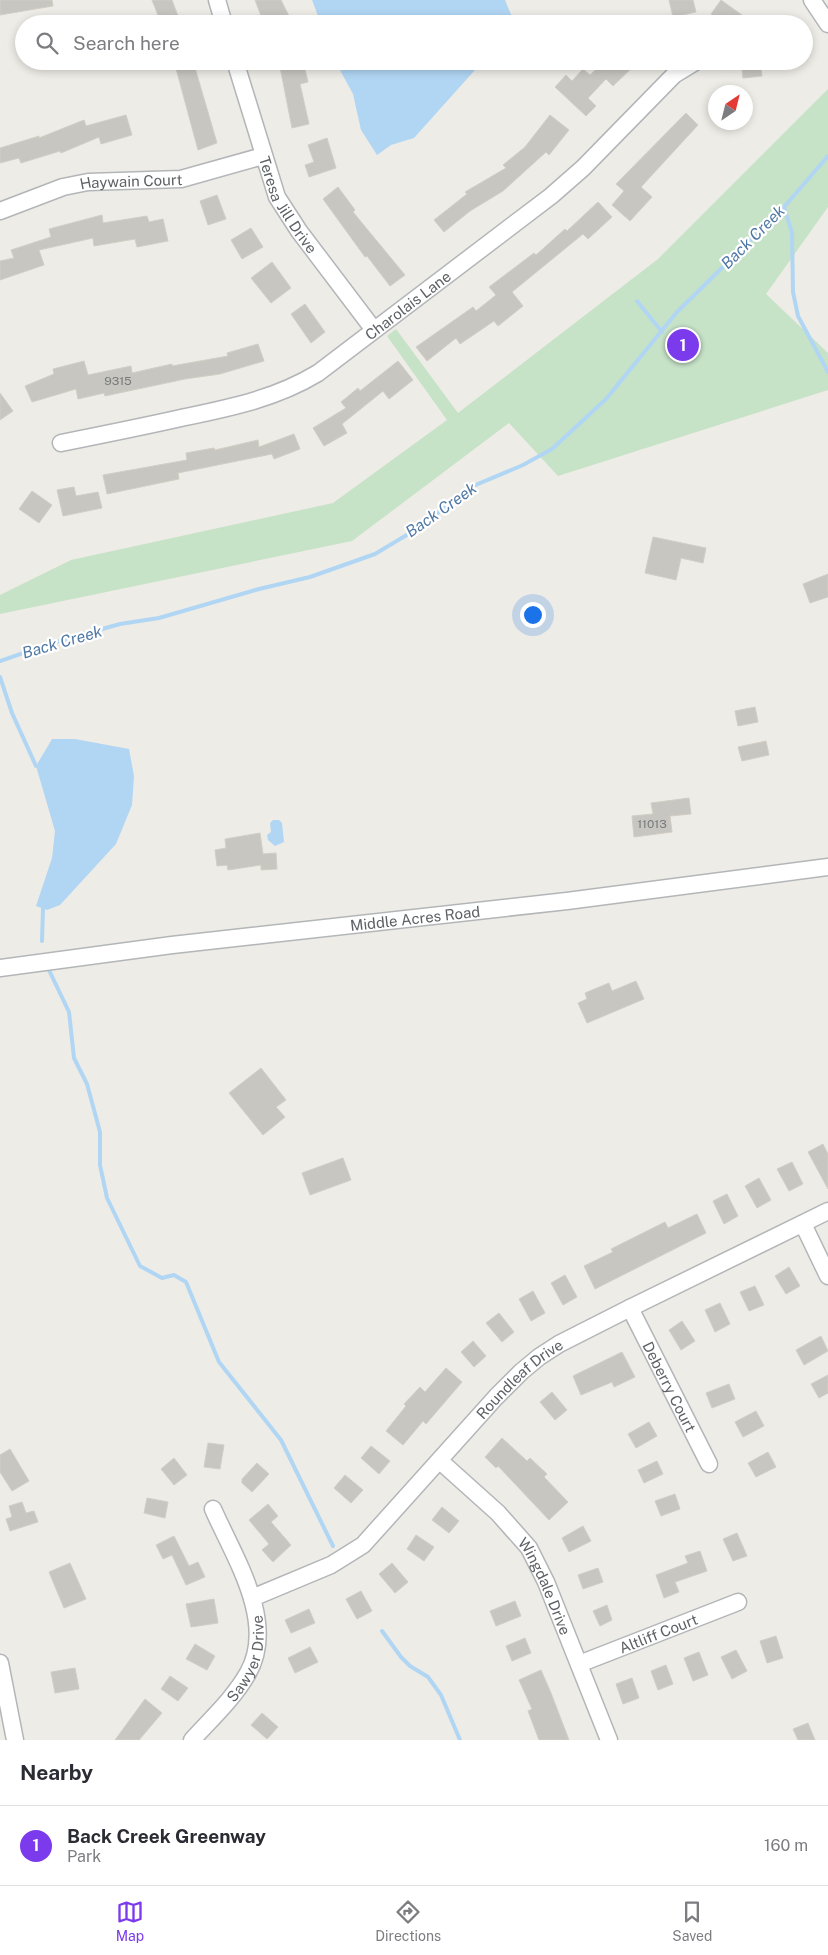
<!DOCTYPE html>
<style>
body{margin:0;font-family:"Public Sans",sans-serif;background:#f2f2f3;color:#2b2b33}
.compass{position:absolute;left:708px;top:85px;width:45px;height:45px;border-radius:50%;background:#fff;box-shadow:0 2px 8px #0003;rotate:35deg}
.you{position:absolute;left:532px;top:614px;width:18px;height:18px;margin:-12px;border:4px solid #fff;border-radius:50%;background:#1a73e8;box-shadow:0 0 0 8px #1a73e833}
.badge{display:grid;place-items:center;width:32px;height:32px;border-radius:50%;background:#7c3aed;color:#fff;font-size:16px;font-weight:700}
.pin{position:absolute;translate:-50% -50%;border:2px solid #fff;box-shadow:0 1px 5px #0006}
.list{margin:0;padding:0;list-style:none}
h2{display:flex;justify-content:space-between;align-items:center;height:65px;margin:0;padding:0 20px;font-size:21px}
h2 small{font-size:16px;font-weight:400;color:#7c7c81}
.list li{display:grid;grid-template-columns:32px 1fr auto;gap:15px;align-items:center;box-sizing:border-box;height:80px;padding:0 20px;border-top:1px solid #e1e1e2}
.list b{display:block;font-size:19px;white-space:nowrap}
.list p{margin:0;font-size:16px;white-space:nowrap;color:#7c7c81}
.list em{font-size:16px;font-style:normal;color:#7c7c81}
.icon{flex:none;width:28px;height:28px;fill:none;stroke:currentColor;stroke-width:2;stroke-linecap:round;stroke-linejoin:round}
.map{position:relative;flex:none;width:828px;height:1740px;overflow:hidden}
.search{position:absolute;background:#fff;box-shadow:0 2px 8px #0003;left:15px;right:15px;top:15px;height:55px;display:flex;align-items:center;gap:12px;box-sizing:border-box;padding:0 18px;border-radius:28px;color:#7c7c81;font-size:19px}
.sheet{height:145px;background:#fff}
nav{display:flex;justify-content:space-around;align-items:center;box-sizing:border-box;height:70px;border-top:1px solid #e1e1e2;background:#fff;font-size:14px;color:#7c7c81}
nav a{display:grid;justify-items:center;gap:2px}
nav .on{color:#7c3aed}
.map>svg:first-child{display:block}
.green{fill:#c6e2c7}
.water{fill:#b1d6f4}
.lines{fill:none;stroke-linecap:round;stroke-linejoin:round}
.stream{stroke:#b1d6f4;stroke-width:4}
.building{fill:#c7c6c1;stroke:#d2cec5}
.minor-casing{stroke:#b3b6b9;stroke-width:19}
.minor{stroke:#fff;stroke-width:16}
.labels{text-anchor:middle;dominant-baseline:central;stroke-width:4.5;stroke-linejoin:round;paint-order:stroke}
.number-label{font-size:12px;fill:#787a7c}
.street-label{font-size:15px;fill:#5e6165;stroke:#fff}
.water-label{font-size:16px;font-style:italic;fill:#4f78a5;stroke:#fff}
</style>
<div class="map">
<svg width="828" height="1740" viewBox="0 0 828 1740">
<rect width="100%" height="100%" fill="#eeece6"/>
<path class="green" d="M828,89v118l-62,87 62,59v37l-270,86 -49,-53 -157,118 -352,73v-19l71,-35 262,-57 114,-83 -60,-84 9,-7 62,84 200,-154z"/>
<path class="water" d="M312,0h193l7,17 -2,7h-189z
M335,61h148l-69,77 -23,7 -14,10 -16,-25 -8,-36z
M52,739h23l54,10 5,27 -2,29 -16,39 -56,61 -13,5 -11,-4 16,-48 3,-27 -19,-65z
M273,820h6l3,3 2,19 -9,4 -7,-6 -1,-5 4,-3 -1,-9z"/>
<g class="lines">
<path class="stream" d="M784,207l8,26 1,59 5,24 30,56
M637,301l25,31
M0,661l52,-18 68,-19 39,-6 100,-29 51,-12 65,-23 50,-30 41,-35 57,-24 29,-16 54,-50 71,-87 107,-105 44,-51
M0,677l12,36 24,53h4
M42,941l1,-32 2,-4
M48,968l21,44 5,46 13,26 13,48v33l7,33 33,68 22,12 12,-3 12,7 33,80 62,78 52,106
M382,1631l19,26 9,9 18,11 13,18 19,45"/>
</g>
<path class="building" d="M0,0h52l1,6 -53,9z
M152,0h20l6,16 -17,7z
M255,0h26l12,24h-32l2,-3z
M669,0h24l3,12 -23,5z
M721,0l21,15 -6,9h-11l-14,-10z
M174,61h19l24,82 -19,7z
M303,61l5,21 -8,2 9,40 -17,4 -12,-61z
M605,61h34l-26,25 -7,-7 -18,19 8,8 -10,10 -31,-29 11,-12 6,6 11,-12 7,6z
M741,61h19l2,15 -19,2z
M686,113l12,12 -57,62 11,10 -22,24 -18,-16 12,-14 -8,-7z
M126,115l6,20 -31,9 -2,-7 -38,16 -1,-2 -39,12 -2,-5 -19,5v-15l39,-12v2l45,-18 2,6z
M550,115l19,15 -20,25 -3,-3 -43,39 -33,20 -26,21 -10,-12 33,-26 -2,-2 41,-24 -3,-3 22,-18z
M327,138l9,30 -27,9 -4,-12 9,-3 -6,-17z
M338,187l17,23 -2,2 52,63 -15,11 -23,-30 -2,1 -42,-58z
M217,195l9,24 -18,6 -8,-24z
M598,202l14,15 -24,22 -5,-5 -71,58 11,14 -25,20 -4,-5 -34,23 -4,-6 -29,23 -11,-14 57,-40 3,4 20,-16 -7,-8 45,-34 2,2 29,-26 2,2z
M102,215l1,8 44,-7 2,6 14,-3 5,22 -31,6 -2,-8 -41,7 -1,-8 -54,12 5,15 -44,15v-19l14,-3 -3,-8 40,-13 -2,-8z
M251,228l12,19 -21,12 -11,-19z
M272,262l19,26 -20,15 -20,-25z
M305,304l20,28 -14,11 -20,-29z
M258,344l6,17 -44,13 -35,5 -80,17 -1,-3 -26,6 -2,-10 -44,13 -7,-16 29,-12 -1,-5 31,-8 4,14 43,-9 1,7 40,-9v2l56,-10 -1,-3z
M398,361l15,19 -24,19 -6,-8 -41,33 5,9 -23,13 -11,-18 33,-20 -5,-6 17,-14 2,3z
M0,393l13,18 -13,9z
M294,434l6,15 -26,10 -2,-5 -94,19 1,6 -72,15 -4,-19 84,-15 -1,-7 28,-5 1,2 43,-10 1,7z
M74,487l2,9 22,-4 4,16 -39,8 -6,-26z
M32,491l20,14 -13,18 -20,-14z
M653,537l53,11 -3,15 -22,-5 -5,22 -31,-7z
M828,574v23l-18,6 -7,-19z
M755,707l3,15 -20,4 -3,-15z
M766,741l3,14 -27,6 -4,-14z
M689,798l2,16 -21,2 2,16 -38,5 -2,-21 21,-2 -2,-11z
M260,833l3,21 13,-1 1,16 -16,1v-5l-33,5 -1,-5 -10,1 -2,-16 11,-2 -1,-9z
M636,981l8,18 -57,24 -9,-20 9,-4 -2,-6 24,-10 3,8z
M261,1068l25,32 -10,7 9,10 -22,18 -34,-42z
M823,1144l5,10v35l-20,-37z
M343,1158l8,22 -41,15 -8,-22z
M792,1162l11,22 -14,7 -12,-22z
M759,1178l12,22 -14,8 -12,-22z
M727,1194l11,22 -14,8 -11,-23z
M697,1214l9,19 -111,56 -11,-23 29,-14 -2,-3 54,-27 3,6z
M789,1267l11,19 -14,8 -11,-18z
M565,1275l12,22 -14,8 -12,-22z
M755,1286l9,19 -15,6 -9,-19z
M533,1291l12,22 -14,8 -12,-22z
M720,1303l10,21 -15,8 -10,-22z
M499,1313l15,19 -12,10 -16,-19z
M682,1321l13,20 -14,9 -12,-20z
M821,1336l7,15 -24,14 -8,-15z
M473,1341l13,15 -12,11 -13,-15z
M622,1352l13,25 -21,10 -2,-5 -31,13 -8,-19z
M446,1368l16,14 -36,42 -3,-3 -20,24 -17,-14 20,-25 -2,-2 16,-17 5,5z
M828,1375v18l-9,5 -8,-14z
M729,1384l6,15 -23,9 -6,-15z
M552,1392l15,18 -12,10 -15,-18z
M756,1411l8,15 -21,11 -8,-15z
M649,1422l8,14 -21,12 -8,-14z
M502,1438l25,23 3,-3 17,16 -3,3 24,25 -19,18 -51,-54 -2,2 -11,-11z
M208,1443l16,2 -4,24 -16,-2z
M371,1446l19,15 -11,13 -18,-16z
M10,1449l19,32 -17,10 -12,-19v-17z
M768,1452l8,15 -20,10 -8,-14z
M174,1458l13,17 -13,10 -13,-16z
M657,1461l6,13 -19,9 -6,-13z
M257,1463l12,11 -17,18 -10,-9v-4z
M345,1475l18,15 -12,13 -17,-15z
M675,1494l5,15 -19,7 -6,-15z
M147,1498l21,4 -3,16 -21,-5z
M22,1502l4,11 8,-2 4,11 -28,9 -4,-12 6,-2 -3,-11z
M268,1504l10,12 -7,6 20,23 -18,17 -11,-12 7,-6 -20,-24z
M442,1507l17,14 -10,12 -17,-13z
M583,1526l8,15 -22,11 -7,-14z
M737,1533l10,23 -14,5 -10,-22z
M416,1535l18,12 -10,14 -17,-12z
M174,1536l15,30 9,-4 7,15 -19,8 -14,-30 -9,4 -7,-14z
M700,1551l7,20 -32,11 4,10 -15,6 -8,-23 32,-12 -3,-7z
M70,1563l16,36 -22,9 -15,-36z
M392,1563l16,19 -13,11 -16,-19z
M598,1568l5,14 -20,7 -5,-14z
M361,1591l11,20 -15,8 -11,-20z
M214,1599l4,24 -27,4 -5,-23z
M515,1601l6,15 -25,10 -6,-15z
M607,1605l5,15 -12,6 -7,-15z
M309,1609l6,14 -24,10 -6,-13z
M776,1636l7,22 -16,5 -7,-22z
M525,1638l6,15 -19,8 -6,-15z
M195,1644l20,12 -8,14 -21,-11z
M310,1647l8,15 -23,11 -7,-15z
M736,1650l11,21 -15,8 -11,-22z
M699,1652l9,23 -15,6 -9,-23z
M666,1665l7,19 -15,6 -7,-19z
M75,1668l4,21 -24,4 -4,-21z
M541,1670l10,23 18,47h-30l-11,-29 4,-2 -13,-29z
M170,1676l18,12 -10,13 -17,-12z
M632,1678l7,20 -16,6 -7,-20z
M145,1699l17,14 -23,27h-24z
M262,1713l16,14 -11,12 -16,-14z
M808,1723l7,17h-17l-5,-11z"/>
<g class="lines">
<defs>
<g id="minor">
<path d="M217,0l7,24"/>
<path d="M812,0l16,24"/>
<path id="s1" d="M235,61l42,136 22,34 75,99"/>
<path id="s2" d="M0,211l63,-24 25,-5 93,-3 82,-23"/>
<path id="s3" d="M61,443c40,-8 80,-16 120,-25 48,-10 94,-19 137,-45l233,-177 32,-28 91,-93 23,-14"/>
<path id="s4" d="M0,968l172,-23 395,-44 261,-34"/>
<path d="M803,1224l25,52"/>
<path id="s5" d="M630,1308l79,156"/>
<path id="s6" d="M440,1461l58,52 31,35 17,34 63,158"/>
<path id="s7" d="M252,1598l79,-33 32,-20 133,-148 25,-25 18,-15 20,-13 71,-36 198,-97"/>
<path d="M0,1663l15,77"/>
<path id="s8" d="M579,1664l159,-62"/>
<path id="s9" d="M192,1740c19,-21 42,-42 56,-67 29,-51 -14,-116 -35,-164"/>
</g>
</defs>
<use href="#minor" class="minor-casing"/>
<use href="#minor" class="minor"/>
</g>
<g class="labels">
<g class="number-label">
<text x="118" y="381">9315</text>
<text x="652" y="824">11013</text>
</g>
<g class="street-label">
<text stroke="none"><textPath href="#s2" startOffset="136">Haywain Court</textPath></text>
<text stroke="none"><textPath href="#s1" startOffset="154">Teresa Jill Drive</textPath></text>
<text stroke="none"><textPath href="#s3" startOffset="380">Charolais Lane</textPath></text>
<text stroke="none"><textPath href="#s4" startOffset="418">Middle Acres Road</textPath></text>
<text stroke="none"><textPath href="#s7" startOffset="352">Roundleaf Drive</textPath></text>
<text stroke="none"><textPath href="#s5" startOffset="88">Deberry Court</textPath></text>
<text stroke="none"><textPath href="#s6" startOffset="166">Wingdale Drive</textPath></text>
<text stroke="none"><textPath href="#s8" startOffset="85">Altliff Court</textPath></text>
<text stroke="none"><textPath href="#s9" startOffset="101">Sawyer Drive</textPath></text>
</g>
<g class="water-label">
<text transform="translate(753 237) rotate(-45)">Back Creek</text>
<text transform="translate(441 510) rotate(-35)">Back Creek</text>
<text transform="translate(62 642) rotate(-16)">Back Creek</text>
</g>
</g>
</svg>
<svg class="compass" viewBox="-18 -18 36 36"><path d="M0-13l5 13h-10z" fill="#e53935"/><path d="M0 13l5-13h-10z" fill="#7c7c81"/></svg>
<div class="you"></div>
<div class="pin badge" style="left:683px;top:345px">1</div>
<div class="search"><svg class="icon" aria-label="search" viewBox="0 0 24 24"><circle cx="10" cy="10" r="6"/><path d="M15 15l6 6"/></svg>Search here</div>
</div>
<section class="sheet">
<h2>Nearby<small></small></h2>
<ul class="list">
<li><span class="badge">1</span><div><b>Back Creek Greenway</b><p>Park</p></div><em>160 m</em></li>
</ul>
</section>
<nav>
<a class="on"><svg class="icon" aria-label="map" viewBox="0 0 24 24"><path d="M3 6l6-2 6 2 6-2v14l-6 2-6-2-6 2zM9 4v14M15 6v14"/></svg>Map</a>
<a><svg class="icon" aria-label="directions" viewBox="0 0 24 24"><path d="M12 3l9 9-9 9-9-9zM9 14v-3h6M13 9l2 2-2 2"/></svg>Directions</a>
<a><svg class="icon" aria-label="saved" viewBox="0 0 24 24"><path d="M7 4h10v16l-5-4-5 4z"/></svg>Saved</a>
</nav>
